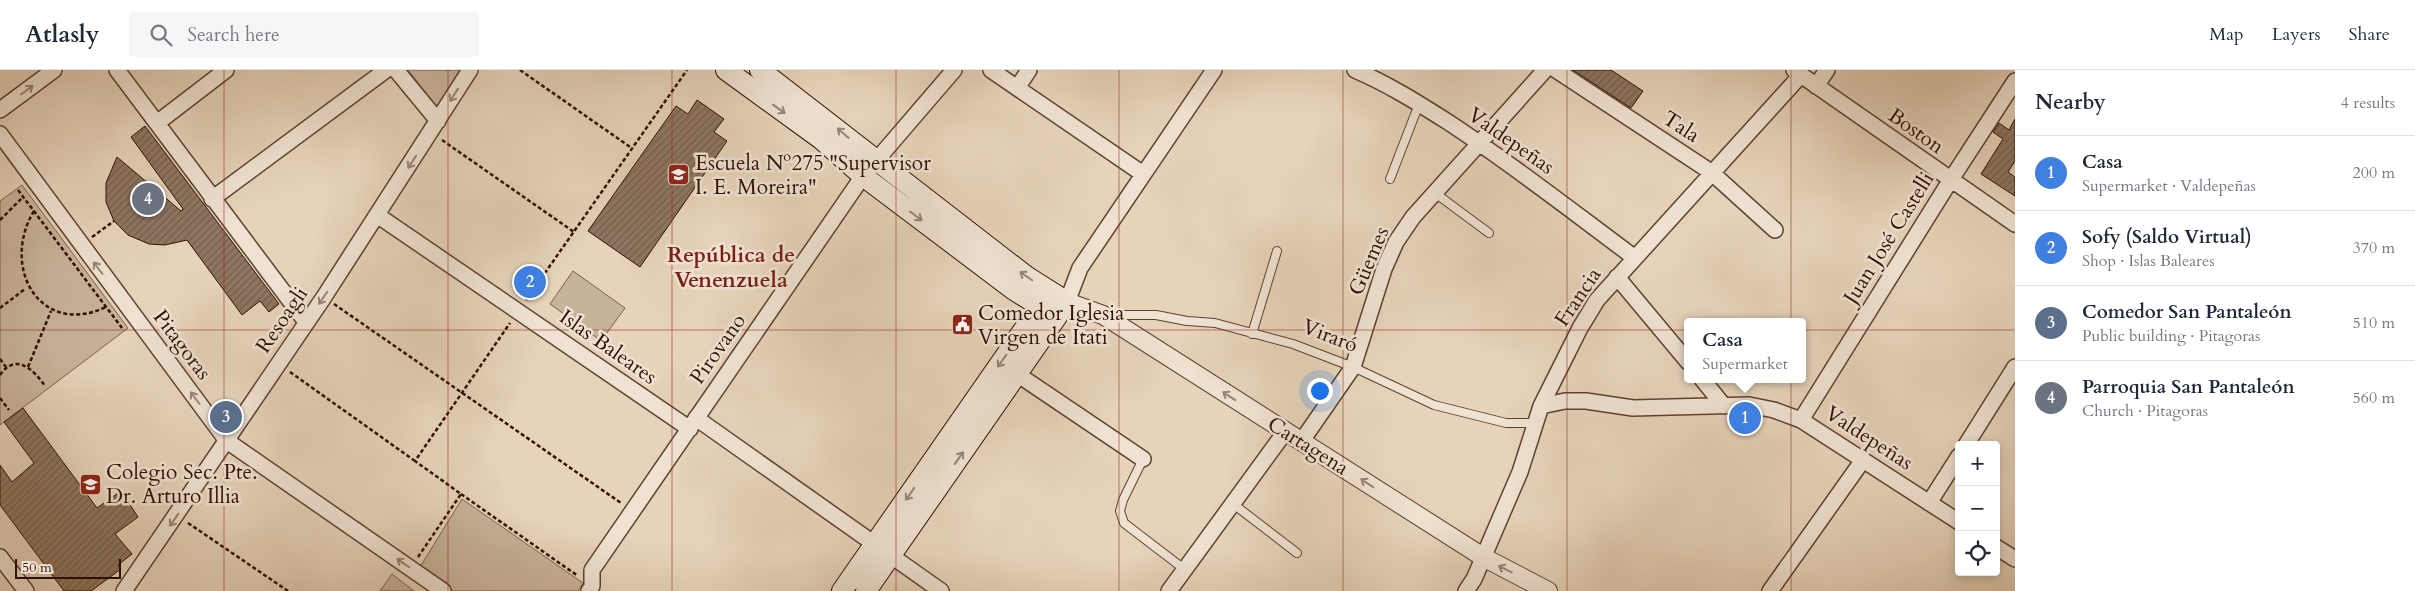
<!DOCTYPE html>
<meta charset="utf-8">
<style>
body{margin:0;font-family:Cardo,serif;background:#f6f6f7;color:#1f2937}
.controls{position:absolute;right:15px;bottom:15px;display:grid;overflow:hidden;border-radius:5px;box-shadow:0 2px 8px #0003}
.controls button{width:45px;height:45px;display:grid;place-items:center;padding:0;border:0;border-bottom:1px solid #e0e1e3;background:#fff;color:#1f2937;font:25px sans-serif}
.scale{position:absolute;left:15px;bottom:12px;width:106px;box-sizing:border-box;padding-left:5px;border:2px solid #2f1100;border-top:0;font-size:14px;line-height:18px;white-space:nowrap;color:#2f1100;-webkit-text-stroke:4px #efe2d2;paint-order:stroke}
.you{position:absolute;left:1319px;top:320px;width:18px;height:18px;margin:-12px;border:4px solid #fff;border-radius:50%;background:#1a73e8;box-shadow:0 0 0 8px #1a73e833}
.badge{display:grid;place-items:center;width:32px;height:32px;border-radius:50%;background:#db2777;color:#fff;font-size:16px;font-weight:700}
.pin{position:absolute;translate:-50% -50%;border:2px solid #fff;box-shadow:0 1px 5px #0006}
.popup{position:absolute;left:1684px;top:248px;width:122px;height:65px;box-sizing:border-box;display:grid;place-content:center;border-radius:5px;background:#fff;filter:drop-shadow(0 1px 4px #0005);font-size:16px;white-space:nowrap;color:#747a83}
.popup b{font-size:19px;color:#1f2937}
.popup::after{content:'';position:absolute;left:50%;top:100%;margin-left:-10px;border:10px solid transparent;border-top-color:#fff}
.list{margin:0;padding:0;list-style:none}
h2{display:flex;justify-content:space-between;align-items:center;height:65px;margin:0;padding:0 20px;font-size:21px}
h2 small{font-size:16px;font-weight:400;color:#747a83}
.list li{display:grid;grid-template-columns:32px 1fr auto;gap:15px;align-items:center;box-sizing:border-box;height:75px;padding:0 20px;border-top:1px solid #e0e1e3}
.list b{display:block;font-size:19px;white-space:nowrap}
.list p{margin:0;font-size:16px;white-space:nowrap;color:#747a83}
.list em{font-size:16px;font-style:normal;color:#747a83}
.icon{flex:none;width:28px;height:28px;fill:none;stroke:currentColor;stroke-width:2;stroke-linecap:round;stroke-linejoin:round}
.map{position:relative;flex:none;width:2015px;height:521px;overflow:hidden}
header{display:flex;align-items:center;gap:30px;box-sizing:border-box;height:70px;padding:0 25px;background:#fff;border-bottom:1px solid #e0e1e3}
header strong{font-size:24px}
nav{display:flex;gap:28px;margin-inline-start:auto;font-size:18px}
.search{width:350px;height:45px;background:#f6f6f7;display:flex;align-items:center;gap:12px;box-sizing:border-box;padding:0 18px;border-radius:5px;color:#747a83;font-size:19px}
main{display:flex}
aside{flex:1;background:#fff}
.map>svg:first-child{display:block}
.green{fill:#c7b29a;stroke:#7b624d}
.building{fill:url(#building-hatch);stroke:#2f1100}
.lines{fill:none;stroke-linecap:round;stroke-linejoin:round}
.service-casing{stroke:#5d422e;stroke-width:10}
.minor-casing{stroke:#5d422e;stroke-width:18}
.tertiary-casing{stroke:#5d422e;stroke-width:20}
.secondary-casing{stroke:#2f1100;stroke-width:22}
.path{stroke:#2f1100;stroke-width:2.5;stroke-dasharray:4 2.5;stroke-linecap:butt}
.service{stroke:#efe2d2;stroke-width:8}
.minor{stroke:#efe2d2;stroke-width:15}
.tertiary{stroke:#efe2d2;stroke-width:18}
.secondary{stroke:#efe2d2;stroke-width:20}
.oneway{stroke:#998474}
.grid{fill:none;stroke:#8f2418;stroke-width:1;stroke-opacity:0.55}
.labels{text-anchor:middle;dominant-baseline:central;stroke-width:5;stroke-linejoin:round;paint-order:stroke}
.street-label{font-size:21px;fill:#2f1100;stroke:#efe2d2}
.poi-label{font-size:21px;fill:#2f1100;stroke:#efe2d2;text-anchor:start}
.neighbourhood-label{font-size:22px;font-weight:bold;fill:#7a1f14;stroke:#efe2d2}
</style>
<header>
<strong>Atlasly</strong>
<div class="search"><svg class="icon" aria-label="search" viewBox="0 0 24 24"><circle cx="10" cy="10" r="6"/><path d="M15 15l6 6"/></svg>Search here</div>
<nav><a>Map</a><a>Layers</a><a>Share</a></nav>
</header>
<main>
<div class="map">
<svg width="2015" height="521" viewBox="0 0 2015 521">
<defs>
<pattern id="building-hatch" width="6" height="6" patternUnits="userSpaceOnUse" patternTransform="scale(1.25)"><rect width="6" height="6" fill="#8e7661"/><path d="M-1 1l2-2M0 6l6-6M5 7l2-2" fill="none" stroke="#745f4e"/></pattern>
</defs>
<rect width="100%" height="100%" fill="#e6d3ba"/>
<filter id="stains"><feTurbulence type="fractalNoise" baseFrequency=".004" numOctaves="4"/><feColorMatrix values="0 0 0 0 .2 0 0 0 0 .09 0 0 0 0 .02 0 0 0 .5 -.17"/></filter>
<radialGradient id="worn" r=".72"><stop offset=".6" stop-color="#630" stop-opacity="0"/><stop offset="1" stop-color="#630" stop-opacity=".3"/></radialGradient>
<path class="green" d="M408,0h52l-23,37z
M22,115l106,143 -128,97v-224z
M573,201l52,37 -24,33 -51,-37z
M462,429l121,84 -5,8h-125l-33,-24z
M392,504l22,17h-34z"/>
<path class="building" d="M1573,0h38l32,21 -12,17z
M697,30l27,19 -10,13 13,9 -87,126 -52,-36 88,-125 12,8z
M2015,49v42l-7,11 7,5v19l-34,-22 22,-35 -10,-7 6,-9 10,7z
M145,56l134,178 -10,8 -9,-11 -18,14 -55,-75 -22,5 -16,-1 -21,-9 -14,-14 -8,-19v-19l11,-26 64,54 2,-2 -52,-72z
M23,338l74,100 24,-17 17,26 -23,17 17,20 -14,11 3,4 -30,22h-27l-64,-86v-40l12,17 22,-19 -30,-41z"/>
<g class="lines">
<defs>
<path id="service" d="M1390,109l29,-75
M1435,123l54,40
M1110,245h46l31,6 28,2 78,21 60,23 81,38 72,18h29
M1252,264l25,-83
M1143,389l-20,41 -3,11 4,12 60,46
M1232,433l65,50"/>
<path id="minor" d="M117,0l189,252
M396,0l42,51
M991,0l152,104
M1355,0c33,14 63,33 93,52 64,42 125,90 187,136
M1556,0l155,102 64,58
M1794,0l221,154
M1816,16l11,-16
M1017,18l12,-18
M0,40l54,-40
M157,53l69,-53
M0,64l227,307 216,150
M212,129l174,-129
M377,145l313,214
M1617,207l71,85
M1067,232l13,-34 134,-198
M1017,304l126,85
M1702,309l22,27
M1541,336l24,-5h21l47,7 116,-3 25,5 27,10 158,102
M696,348l245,173
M1801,350l149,-239 65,-100
M1301,372l52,-75 31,-98 12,-27 17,-25 132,-147
M1966,375l49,-78
M1929,433l30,-47
M1996,477l19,12
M0,487l26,34
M124,521l200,-294 146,-227
M589,521l3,-5v-16l271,-394 91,-106
M1169,521l116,-159
M1466,521l8,-12 46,-107 21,-66 39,-78 17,-28 204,-225
M1770,521l93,-131"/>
<path id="tertiary" d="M1067,232l36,13 380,242 65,34"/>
<path id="secondary" d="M726,0l95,69 42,37 151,114 26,16 27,-4
M760,0l266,206 41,26
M842,521l206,-296
M866,521l201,-289"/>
</defs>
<use href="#service" class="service-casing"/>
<use href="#minor" class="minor-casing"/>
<use href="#tertiary" class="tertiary-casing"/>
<use href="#secondary" class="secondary-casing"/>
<path class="path" d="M520,0l113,79
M442,70l132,92
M18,120l104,138
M34,141c-34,56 6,127 72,96
M0,150l23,-23
M92,167l22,-16
M526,230l161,-230
M334,234l287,199
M0,238l25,-19
M0,289l6,8
M28,297l23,-56
M290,302l125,89
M0,305c16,-23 34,-5 45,11
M0,328l9,12
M461,424l117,82
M188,453l100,68
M418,487l43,-63 -46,-33 95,-138"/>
<use href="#service" class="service"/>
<use href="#minor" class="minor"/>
<use href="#tertiary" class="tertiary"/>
<use href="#secondary" class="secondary"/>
</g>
<defs><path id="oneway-shaft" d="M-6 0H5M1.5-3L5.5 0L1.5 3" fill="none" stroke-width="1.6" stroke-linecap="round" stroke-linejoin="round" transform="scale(1.25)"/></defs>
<g class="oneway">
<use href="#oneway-shaft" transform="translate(27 20) rotate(-37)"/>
<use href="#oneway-shaft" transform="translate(454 25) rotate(122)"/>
<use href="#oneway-shaft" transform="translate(779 39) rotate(36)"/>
<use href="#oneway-shaft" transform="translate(843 63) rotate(-139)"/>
<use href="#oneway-shaft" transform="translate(412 92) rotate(123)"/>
<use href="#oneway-shaft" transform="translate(916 146) rotate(37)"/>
<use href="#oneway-shaft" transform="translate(98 198) rotate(-127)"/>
<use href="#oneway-shaft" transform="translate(1026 206) rotate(-145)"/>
<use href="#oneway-shaft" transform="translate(323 228) rotate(124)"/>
<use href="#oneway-shaft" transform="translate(1002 291) rotate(125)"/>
<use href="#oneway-shaft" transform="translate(1229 326) rotate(-147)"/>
<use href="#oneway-shaft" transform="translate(195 328) rotate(-127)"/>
<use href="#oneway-shaft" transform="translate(959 388) rotate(-55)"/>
<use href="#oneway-shaft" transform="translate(1367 413) rotate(-147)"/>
<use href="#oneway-shaft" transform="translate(910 424) rotate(125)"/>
<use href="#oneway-shaft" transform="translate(174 450) rotate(125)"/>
<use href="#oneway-shaft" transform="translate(403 493) rotate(-145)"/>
<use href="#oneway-shaft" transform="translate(1505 499) rotate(-153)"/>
</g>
<path class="grid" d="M224,0v521M448,0v521M672,0v521M896,0v521M1119,0v521M1343,0v521M1567,0v521M1791,0v521M0,260h2015"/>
<defs>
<symbol id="school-square" viewBox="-11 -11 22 22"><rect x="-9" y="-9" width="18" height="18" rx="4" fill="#8f2418" stroke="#efe2d2"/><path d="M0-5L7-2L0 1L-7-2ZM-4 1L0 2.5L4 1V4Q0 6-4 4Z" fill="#fff"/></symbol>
<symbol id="civic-square" viewBox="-11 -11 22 22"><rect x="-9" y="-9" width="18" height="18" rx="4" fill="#8f2418" stroke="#efe2d2"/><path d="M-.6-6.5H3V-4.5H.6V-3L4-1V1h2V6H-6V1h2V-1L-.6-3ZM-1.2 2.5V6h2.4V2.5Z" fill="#fff"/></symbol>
</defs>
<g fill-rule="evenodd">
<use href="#school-square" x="666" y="92" width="25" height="25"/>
<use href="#civic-square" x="950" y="242" width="25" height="25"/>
<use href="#school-square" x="78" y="402" width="25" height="25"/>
</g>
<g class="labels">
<g class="street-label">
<text transform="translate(1681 57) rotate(33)">Tala</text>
<text transform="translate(1916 61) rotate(35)">Boston</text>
<text transform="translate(1511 71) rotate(35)">Valdepeñas</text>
<text transform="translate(1889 168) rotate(-58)">Juan José Castelli</text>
<text transform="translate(1369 191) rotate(-67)">Güemes</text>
<text transform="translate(1578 227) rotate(-56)">Francia</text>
<text transform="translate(282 250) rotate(-56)">Resoagli</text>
<text transform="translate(1330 266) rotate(21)">Viraró</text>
<text transform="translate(182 275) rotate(53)">Pitagoras</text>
<text transform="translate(608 277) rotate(35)">Islas Baleares</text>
<text transform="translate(718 279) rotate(-55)">Pirovano</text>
<text transform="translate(1869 368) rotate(33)">Valdepeñas</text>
<text transform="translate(1308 376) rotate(32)">Cartagena</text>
</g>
<g class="poi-label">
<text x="695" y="93">Escuela Nº275 "Supervisor<tspan x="695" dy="24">I. E. Moreira"</tspan></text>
<text x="978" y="243">Comedor Iglesia<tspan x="978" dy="24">Virgen de Itati</tspan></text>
<text x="106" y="402">Colegio Sec. Pte.<tspan x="106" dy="24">Dr. Arturo Illia</tspan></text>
</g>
<g class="neighbourhood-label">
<text x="731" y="185">República de<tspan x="731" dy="25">Venenzuela</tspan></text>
</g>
</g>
<rect width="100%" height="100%" filter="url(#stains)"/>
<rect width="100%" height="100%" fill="url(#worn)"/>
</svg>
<div class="controls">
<button>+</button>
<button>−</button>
<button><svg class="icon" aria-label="locate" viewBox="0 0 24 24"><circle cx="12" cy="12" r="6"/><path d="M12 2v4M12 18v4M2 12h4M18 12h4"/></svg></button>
</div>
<div class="scale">50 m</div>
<div class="you"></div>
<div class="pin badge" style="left:1745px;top:348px;background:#3f7fe0">1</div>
<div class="popup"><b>Casa</b>Supermarket</div>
<div class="pin badge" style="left:530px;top:212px;background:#3f7fe0">2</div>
<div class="pin badge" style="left:226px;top:347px;background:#5c6f8a">3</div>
<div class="pin badge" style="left:148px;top:129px;background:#6b7280">4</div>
</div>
<aside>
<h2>Nearby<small>4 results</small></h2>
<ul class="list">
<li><span class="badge" style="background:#3f7fe0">1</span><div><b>Casa</b><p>Supermarket · Valdepeñas</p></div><em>200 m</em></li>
<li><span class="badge" style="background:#3f7fe0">2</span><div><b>Sofy (Saldo Virtual)</b><p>Shop · Islas Baleares</p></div><em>370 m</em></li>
<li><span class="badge" style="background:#5c6f8a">3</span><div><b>Comedor San Pantaleón</b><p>Public building · Pitagoras</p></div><em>510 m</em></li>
<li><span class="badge" style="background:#6b7280">4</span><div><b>Parroquia San Pantaleón</b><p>Church · Pitagoras</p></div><em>560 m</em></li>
</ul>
</aside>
</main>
